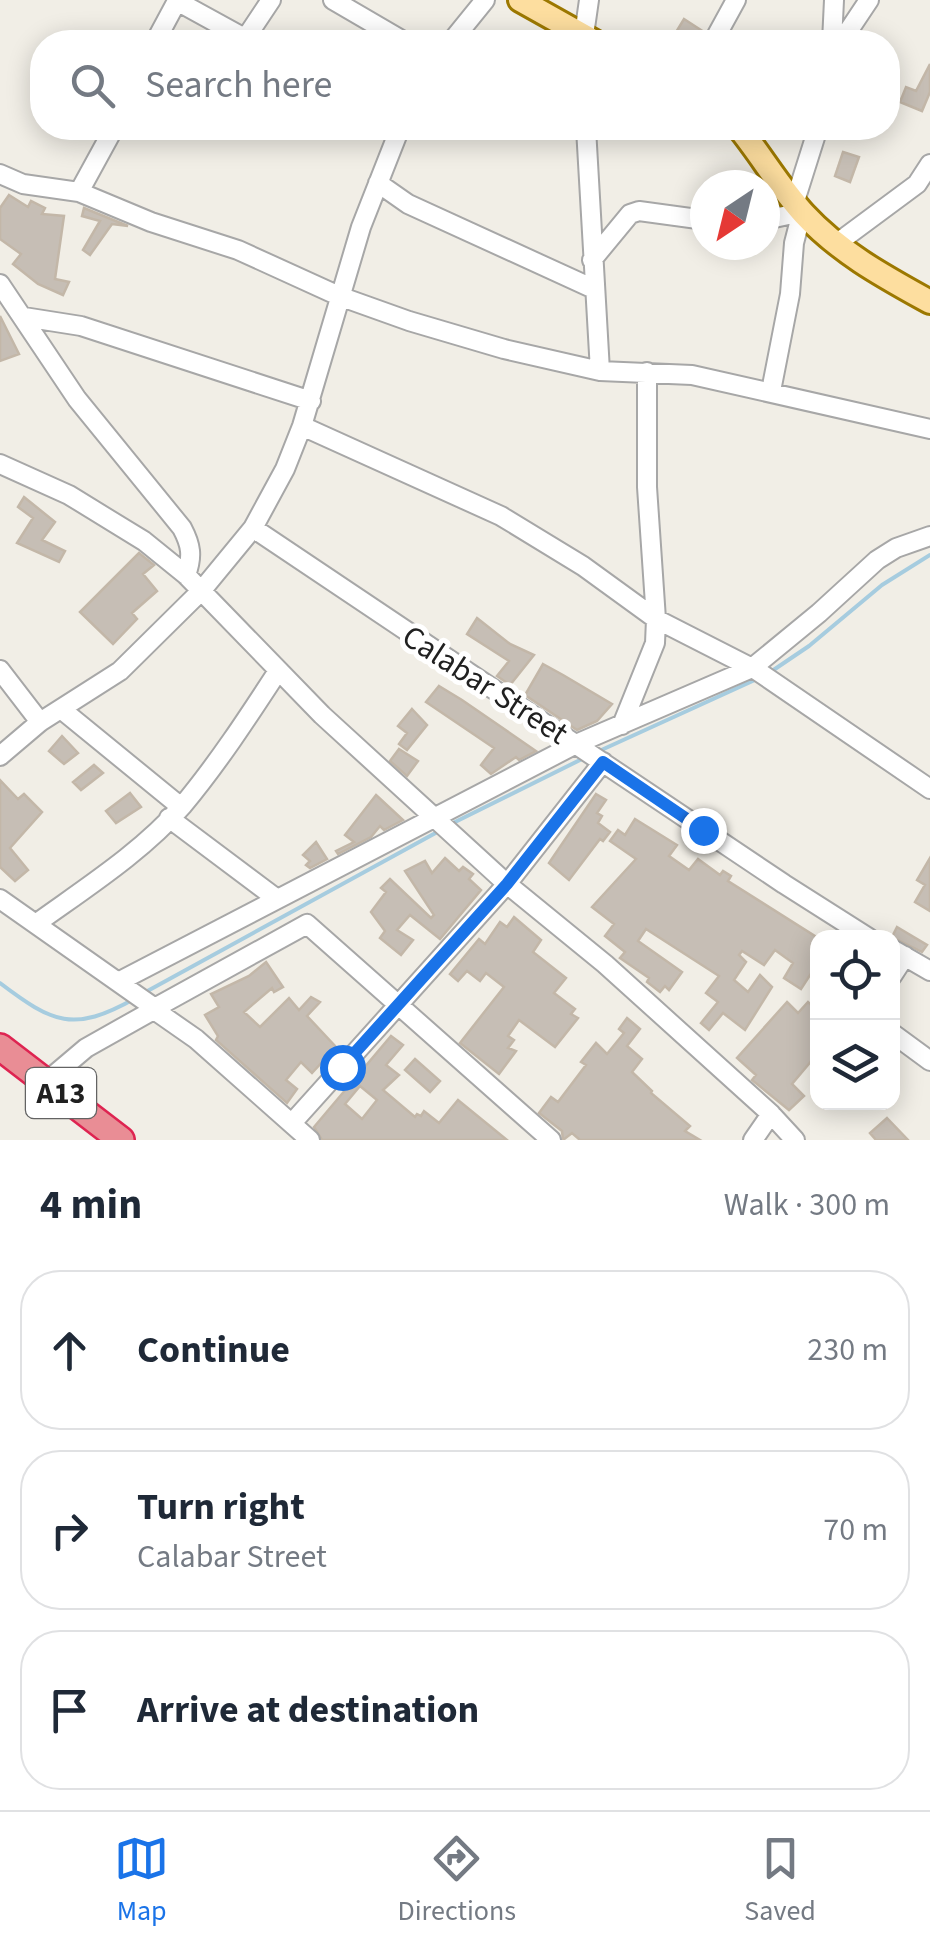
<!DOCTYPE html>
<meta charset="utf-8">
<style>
body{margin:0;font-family:"Source Sans 3",sans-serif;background:#f2f2f3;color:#1f2937}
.controls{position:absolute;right:30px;bottom:30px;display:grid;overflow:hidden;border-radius:20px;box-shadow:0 5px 25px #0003}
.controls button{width:90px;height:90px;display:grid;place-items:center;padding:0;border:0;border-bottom:2px solid #e0e1e3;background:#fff;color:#1f2937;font:50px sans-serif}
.compass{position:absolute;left:690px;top:170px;width:90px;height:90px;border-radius:50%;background:#fff;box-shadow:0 5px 25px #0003;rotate:215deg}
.stop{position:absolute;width:30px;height:30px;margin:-22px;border:8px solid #1a73e8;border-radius:50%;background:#fff}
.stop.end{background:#1a73e8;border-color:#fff;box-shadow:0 2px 10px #0008}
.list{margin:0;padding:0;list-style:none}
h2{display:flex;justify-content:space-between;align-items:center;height:130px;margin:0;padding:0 40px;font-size:42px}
h2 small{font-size:32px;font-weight:400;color:#747a83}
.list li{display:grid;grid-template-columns:65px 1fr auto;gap:30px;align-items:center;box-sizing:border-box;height:160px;margin:0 20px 20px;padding:0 20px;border:2px solid #e0e1e3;border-radius:40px}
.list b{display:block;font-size:38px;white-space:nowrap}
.list p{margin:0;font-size:32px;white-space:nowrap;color:#747a83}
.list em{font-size:32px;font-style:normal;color:#747a83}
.icon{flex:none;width:55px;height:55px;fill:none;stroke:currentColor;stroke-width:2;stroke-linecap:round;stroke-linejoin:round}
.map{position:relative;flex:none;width:930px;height:1140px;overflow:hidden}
.search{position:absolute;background:#fff;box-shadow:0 5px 25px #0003;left:30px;right:30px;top:30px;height:110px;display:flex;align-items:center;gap:25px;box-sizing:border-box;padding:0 35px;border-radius:40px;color:#747a83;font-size:38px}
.sheet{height:670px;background:#fff}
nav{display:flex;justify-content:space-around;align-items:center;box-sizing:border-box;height:140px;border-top:2px solid #e0e1e3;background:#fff;font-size:28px;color:#747a83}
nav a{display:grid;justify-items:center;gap:5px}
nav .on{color:#1a73e8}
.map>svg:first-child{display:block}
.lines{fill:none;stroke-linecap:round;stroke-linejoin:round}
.stream{stroke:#a6ccdf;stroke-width:4}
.building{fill:#c6beb5;stroke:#c3b7a8;stroke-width:2.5;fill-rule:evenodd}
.minor-casing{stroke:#a7a7a7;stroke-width:22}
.major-casing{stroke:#9c7800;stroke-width:28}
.highway-casing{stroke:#de2451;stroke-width:30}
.minor{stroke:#fff;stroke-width:18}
.major{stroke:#fdde9f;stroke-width:22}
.highway{stroke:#e98d95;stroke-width:25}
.route{stroke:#1a73e8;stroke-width:12}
.labels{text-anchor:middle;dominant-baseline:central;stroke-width:10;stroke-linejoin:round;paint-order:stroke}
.shield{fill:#fff;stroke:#636363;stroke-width:2.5}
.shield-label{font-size:30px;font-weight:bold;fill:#202020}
.street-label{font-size:32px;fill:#202020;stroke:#fff}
</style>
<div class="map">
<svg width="930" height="1140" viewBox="0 0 930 1140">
<rect width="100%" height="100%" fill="#f1eee6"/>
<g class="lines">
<path class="stream" d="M769,673l40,-27 73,-61 48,-30
M597,752l160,-73
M449,825l135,-67
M0,983c53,40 73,50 134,16
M142,994l299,-164"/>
</g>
<path class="building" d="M684,19l20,13 -3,10h-31z
M930,64v28l-8,19 -22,-9 6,-15 10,4z
M843,152l16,5 -9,25 -15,-6z
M9,195l19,12 3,-6 14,7 -3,6 22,2 -9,63 14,3 -6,13 -25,-11 -25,-20 8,-10 -21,-15v-31z
M84,208l44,18 -16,-2 -22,31 -7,-5 17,-29 -18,-5z
M0,316l19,38 -19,7z
M24,497l31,25 -13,18 23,11 -6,11 -42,-19 16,-25 -15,-11z
M139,553l15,12 -11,9 14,17 -25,22 5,6 -24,25 -33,-32z
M477,618l33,26 24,11 -24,30 -13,-9 12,-15 -42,-27z
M543,664l20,11 49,29 -15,17 -20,9 -52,-35z
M439,686l23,14 74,51 -17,9 -3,-3 -25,17 -10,-9 13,-17 -68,-46z
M412,709l15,16 -20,25 -8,-6 8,-11 -9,-7z
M62,736l16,17 -14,11 -15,-13z
M399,749l19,12 -11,15 -17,-15z
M94,765l9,8 -22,17 -8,-8z
M0,780l18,19 6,-5 18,18 -32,36 18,22 -13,11 -15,-14z
M130,793l11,14 -25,16 -10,-12z
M596,794l10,6 -9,13 5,3 -4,7 12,9 -7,9 -3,-2 -31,41 -20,-17z
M376,795l27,25 -19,10 -4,-4 -9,11 -33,17 -2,-3 18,-9 -9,-7z
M635,819l42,26 -8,11 20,14 9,-11 22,16 3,-4 8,5 -3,5 90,57v42l-8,-5 -9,14 -17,-11 9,-15 -18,-13 -11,15 -22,-14 -3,4 7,7 -12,18 14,12 12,-17 12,12 -27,43 -22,-17 -14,17 -8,-7 17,-21 -12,-9 13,-17 -73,-47 -8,12 44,31 -13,18 -4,-4 -5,6 -13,-10 2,-4 -29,-20 5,-6 -20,-16 9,-12 -22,-17 44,-48 -26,-18 8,-11 7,5z
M316,842l11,17 -17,9 -4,-3 4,-4 -7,-6z
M445,858l14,13 4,-4 10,7 -4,5 12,11 -41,49 -30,-24 -13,15 16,10 -12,15 -21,-17 5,-7 -14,-19 15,-20 -5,-4 9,-9 41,39 3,-3 -29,-44 20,-10 7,12z
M930,858v53l-15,-9 10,-17 -8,-5z
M514,917l27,23 -8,12 33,26 -12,15 21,16 -4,5 7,4 -23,29 -36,-27 -11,16 6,4 -6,8 8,3 -17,23 -39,-31 44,-56 -18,-14 -6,8 -13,-10 -9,10 -8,-7 29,-35 6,5 15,-22 7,5z
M897,927l30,18 -5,7 -30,-15z
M266,962l17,25 -9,5 -2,-4 -28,24 16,15 29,-29 10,12 12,-13 9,5 -13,14 29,31 -24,26 -11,-11 -15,18 11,9 -10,14 -71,-63 2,-4 -13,-21 14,-8 -8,-13 38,-18z
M787,1002l11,11 10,-11 10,9v42l-26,31 12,12 -15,14 -37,-30 4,-5 -19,-17z
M627,1018l13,11 -13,17 15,13 -10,13 20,19 -1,2 39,33 -5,5 15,9h-120l-8,-7 -9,7 -1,-9 -23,-18 12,-16 7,5 28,-37 -5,-3 15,-19 11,11 17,-21 -5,-4z
M391,1036l12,9 -17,20 13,10 -16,15 32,27 2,-3 4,2 3,-5 15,12 19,-23 49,40h-185l-8,-13zM360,1086l17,14 -15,19 -17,-15z
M415,1059l25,22 -10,11 -25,-22z
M887,1118l21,22h-32l-6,-7z"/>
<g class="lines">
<defs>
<path id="minor" d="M333,0l72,42
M155,42l22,-41 69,38
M243,42l28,-42
M451,42l34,-42
M583,42l6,-42
M713,42l23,-42
M832,42l2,-42
M841,42l28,-42
M114,128l-35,64 72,30 87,28 101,46 70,25 95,28 96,22 92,4 238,54
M586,128l14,243
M0,174l23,10 56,8
M378,183l30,21 186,85
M795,201l23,-73
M765,220l37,-8 -8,31 -4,51 -19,97
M836,244l81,-60 13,-20
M592,260l38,-46 9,-3 66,9
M0,284l77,115 105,129c9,17 11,28 4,47
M24,317l57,9 230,75
M302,426l199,90 82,50 73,53 100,51 174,119
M0,464l69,31 75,46 42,34 136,140 185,169 98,80 166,150 24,26
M253,528l531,356 85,54
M0,670l40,52
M61,709l120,98
M622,725l33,-82 1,-24 -9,-132v-115
M0,756l40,-34 80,-51 82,-81 51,-62 32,-59 17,-43 59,-199 39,-99
M169,818l108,81
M0,899l152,107 -2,6 -64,36 -39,33
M37,923c50,-36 105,-71 146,-118 35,-42 65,-88 95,-134
M892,949l38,22
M892,976l13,-20
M120,981l456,-237 176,-76 67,-55 58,-53 19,-12 34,-12
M892,1033l38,28
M292,1123l215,-239 96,-122
M310,1140l-114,-101 -43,-30 154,-85 244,216
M753,1140l18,-26"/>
<path id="major" d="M520,0l75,42
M739,128c22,27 41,60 65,86 36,39 81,63 126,88"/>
<path id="highway" d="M0,1047l121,93"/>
</defs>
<use href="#minor" class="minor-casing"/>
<use href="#major" class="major-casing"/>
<use href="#highway" class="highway-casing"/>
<use href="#minor" class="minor"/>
<use href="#major" class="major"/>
<use href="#highway" class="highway"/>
</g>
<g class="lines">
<path class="route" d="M342,1067l165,-183 96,-122 100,68"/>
</g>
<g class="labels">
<rect class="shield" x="26" y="1068" width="70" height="50" rx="8"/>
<g class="shield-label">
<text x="61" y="1093">A13</text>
</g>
<g class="street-label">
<text transform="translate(485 685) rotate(33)">Calabar Street</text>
</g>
</g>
</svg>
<div class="controls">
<button><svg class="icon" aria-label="locate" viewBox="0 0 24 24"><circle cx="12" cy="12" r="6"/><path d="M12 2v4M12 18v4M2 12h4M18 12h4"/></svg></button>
<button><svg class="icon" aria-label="layers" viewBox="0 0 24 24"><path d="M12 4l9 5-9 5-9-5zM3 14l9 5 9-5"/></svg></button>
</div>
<svg class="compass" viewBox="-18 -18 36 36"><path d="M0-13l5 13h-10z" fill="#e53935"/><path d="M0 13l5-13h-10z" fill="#747a83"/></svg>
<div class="stop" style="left:342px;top:1067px"></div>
<div class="stop end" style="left:703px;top:830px"></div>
<div class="search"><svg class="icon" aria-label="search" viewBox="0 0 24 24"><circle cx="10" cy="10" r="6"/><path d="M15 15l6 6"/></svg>Search here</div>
</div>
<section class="sheet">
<h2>4 min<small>Walk · 300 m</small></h2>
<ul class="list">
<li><svg class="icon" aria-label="ahead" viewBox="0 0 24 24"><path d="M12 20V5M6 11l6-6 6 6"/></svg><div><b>Continue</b></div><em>230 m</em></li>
<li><svg class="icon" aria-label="right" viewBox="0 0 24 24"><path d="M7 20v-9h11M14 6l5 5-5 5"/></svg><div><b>Turn right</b><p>Calabar Street</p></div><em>70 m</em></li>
<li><svg class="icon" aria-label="arrive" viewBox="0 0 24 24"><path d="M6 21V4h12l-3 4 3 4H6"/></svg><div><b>Arrive at destination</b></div></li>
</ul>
</section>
<nav>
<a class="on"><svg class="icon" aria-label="map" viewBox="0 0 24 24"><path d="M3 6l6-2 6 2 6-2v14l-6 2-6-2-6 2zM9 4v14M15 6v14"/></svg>Map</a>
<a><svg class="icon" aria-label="directions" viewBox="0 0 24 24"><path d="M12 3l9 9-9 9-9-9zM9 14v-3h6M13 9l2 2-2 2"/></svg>Directions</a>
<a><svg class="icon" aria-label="saved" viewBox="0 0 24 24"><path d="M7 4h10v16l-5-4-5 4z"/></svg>Saved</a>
</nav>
